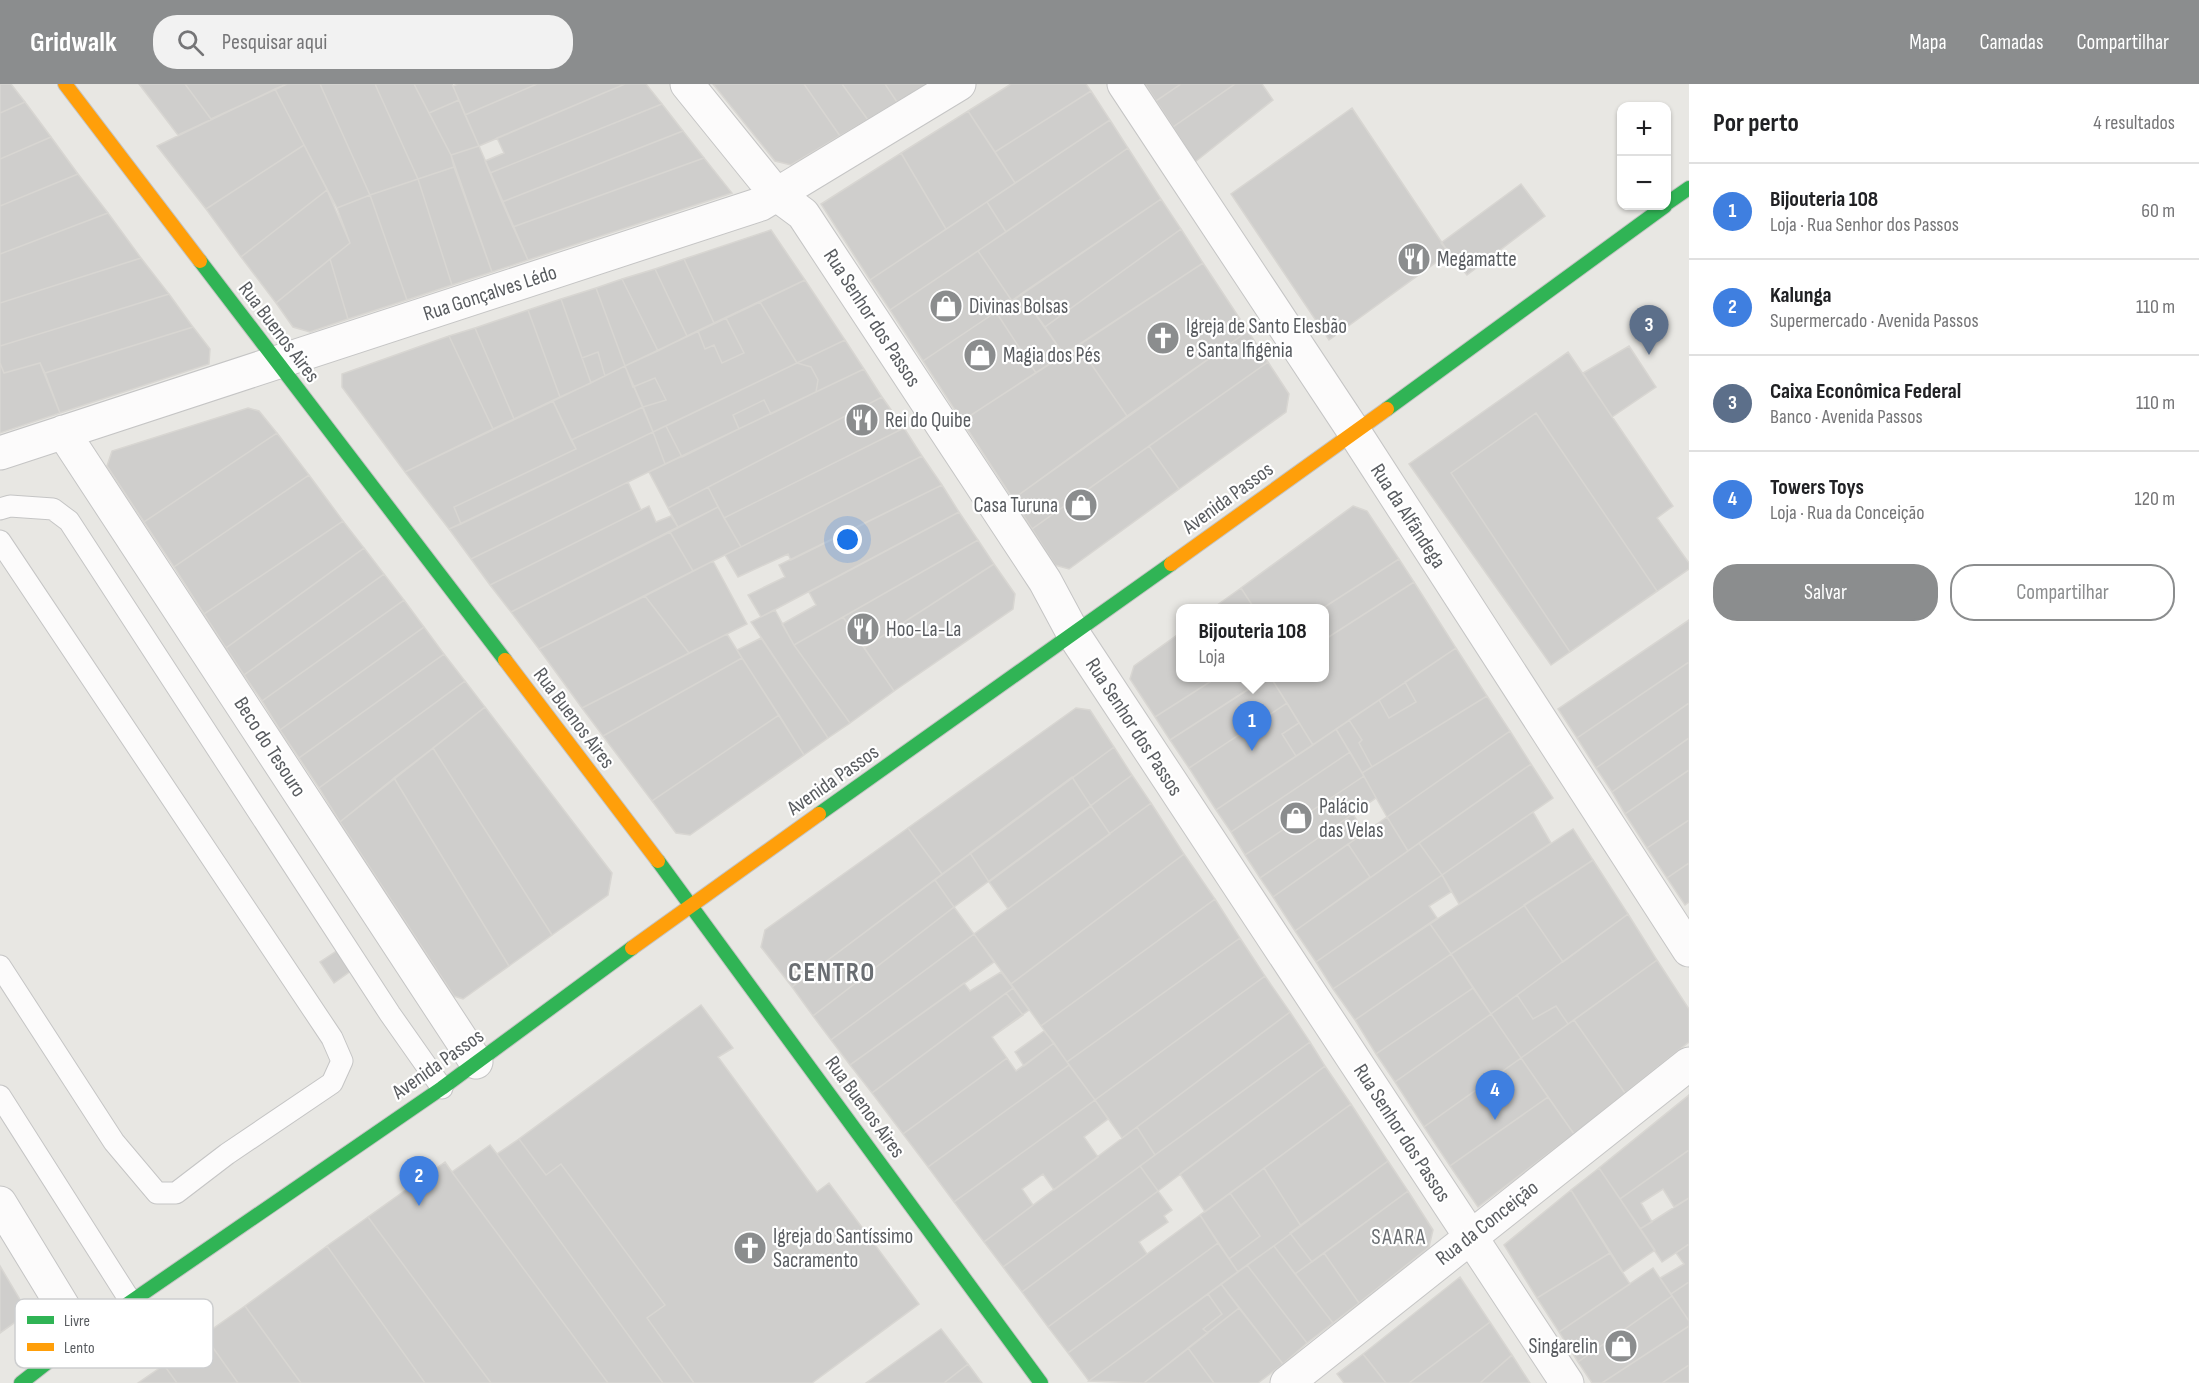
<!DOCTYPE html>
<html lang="pt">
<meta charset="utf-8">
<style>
body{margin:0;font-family:"Sofia Sans Condensed",sans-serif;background:#f2f2f2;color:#202124}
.controls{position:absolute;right:18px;top:18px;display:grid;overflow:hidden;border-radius:12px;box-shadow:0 2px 4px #0004}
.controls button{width:54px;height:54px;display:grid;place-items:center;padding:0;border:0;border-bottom:2px solid #e0e0e0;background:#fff;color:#202124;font:30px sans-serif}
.you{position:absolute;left:848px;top:456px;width:21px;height:21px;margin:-15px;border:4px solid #fff;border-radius:50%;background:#1a73e8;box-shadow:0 0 0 9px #1a73e833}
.badge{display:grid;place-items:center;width:39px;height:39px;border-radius:50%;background:#8b8d8e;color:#fff;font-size:20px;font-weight:700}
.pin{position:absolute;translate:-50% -50px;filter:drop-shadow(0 2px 3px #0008)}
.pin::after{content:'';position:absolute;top:32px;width:21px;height:18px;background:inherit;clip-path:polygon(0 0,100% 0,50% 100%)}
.popup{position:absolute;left:1176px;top:520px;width:153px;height:78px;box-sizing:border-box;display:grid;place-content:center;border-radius:12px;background:#fff;filter:drop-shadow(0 2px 4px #0005);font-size:20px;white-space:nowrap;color:#757577}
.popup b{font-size:22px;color:#202124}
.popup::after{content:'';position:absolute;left:50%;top:100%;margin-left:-12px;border:12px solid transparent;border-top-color:#fff}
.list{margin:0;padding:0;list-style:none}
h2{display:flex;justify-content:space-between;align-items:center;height:78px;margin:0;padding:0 24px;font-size:26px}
h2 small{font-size:20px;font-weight:400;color:#757577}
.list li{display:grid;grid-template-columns:39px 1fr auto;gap:18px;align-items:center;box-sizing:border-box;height:96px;padding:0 24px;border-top:2px solid #e0e0e0}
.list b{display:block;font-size:22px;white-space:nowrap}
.list p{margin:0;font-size:20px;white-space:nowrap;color:#757577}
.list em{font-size:20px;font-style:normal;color:#757577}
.actions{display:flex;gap:12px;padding:18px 24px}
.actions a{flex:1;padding:14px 0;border:2px solid #8b8d8e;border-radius:24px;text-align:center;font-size:21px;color:#8b8d8e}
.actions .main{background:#8b8d8e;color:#fff}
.icon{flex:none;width:33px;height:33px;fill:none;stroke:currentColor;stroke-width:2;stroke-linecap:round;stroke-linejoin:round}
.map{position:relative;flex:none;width:1689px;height:1299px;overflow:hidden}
header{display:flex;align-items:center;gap:36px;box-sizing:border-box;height:84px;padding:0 30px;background:#8b8d8e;color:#fff}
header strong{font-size:28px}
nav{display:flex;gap:33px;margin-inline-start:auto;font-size:21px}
.search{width:420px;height:54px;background:#f2f2f2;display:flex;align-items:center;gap:15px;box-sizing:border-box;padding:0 21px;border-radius:24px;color:#757577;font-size:22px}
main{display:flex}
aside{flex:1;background:#fff}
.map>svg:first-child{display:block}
.building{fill:#cfcecc;stroke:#d8d6d2;stroke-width:1.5}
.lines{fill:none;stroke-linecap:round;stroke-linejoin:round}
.lane-casing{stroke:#c5c5c5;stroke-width:23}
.street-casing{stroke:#c5c5c5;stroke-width:35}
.fast-casing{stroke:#c4c4c3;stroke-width:16}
.slow-casing{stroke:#c4c4c3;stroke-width:16}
.lane{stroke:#fcfbfb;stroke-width:21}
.street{stroke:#fcfbfb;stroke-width:33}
.fast{stroke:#30b455;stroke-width:14}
.slow{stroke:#ff9f0a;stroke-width:14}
.labels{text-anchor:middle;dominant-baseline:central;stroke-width:4.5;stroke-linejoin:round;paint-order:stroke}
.poi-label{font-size:21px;fill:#595c60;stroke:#fff;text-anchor:start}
.street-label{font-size:21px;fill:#595c60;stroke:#fff}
.neighbourhood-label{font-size:22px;letter-spacing:1.5px;fill:#6a6e72;stroke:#fff}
.district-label{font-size:27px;font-weight:bold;letter-spacing:1.5px;fill:#6a6e72;stroke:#fff}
.key{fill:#fff;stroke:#cdcecf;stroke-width:1.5}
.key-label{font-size:16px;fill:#595c60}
</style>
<header>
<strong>Gridwalk</strong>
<div class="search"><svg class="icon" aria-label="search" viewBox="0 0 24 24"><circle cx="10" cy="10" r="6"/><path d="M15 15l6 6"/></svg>Pesquisar aqui</div>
<nav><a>Mapa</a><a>Camadas</a><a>Compartilhar</a></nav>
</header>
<main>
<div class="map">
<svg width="1689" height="1299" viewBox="0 0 1689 1299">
<rect width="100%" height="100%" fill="#e8e7e3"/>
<path class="building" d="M0,0h11l14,18 -25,11z
M139,0h148l-109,51z
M185,0h102l-76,35z
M287,0h33l50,111 -33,13 -62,-119z
M320,0h55l43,95 -48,16z
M375,0h39l37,71 3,12 -36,12z
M414,0h38l7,16 -30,13z
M458,0h79l-72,31 -12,-29z
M537,0h88l-146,62 -14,-31z
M625,0h21l16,20 -172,69 -5,-12 19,-8 -7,-15z
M713,0h91l36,52 -49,29 -16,-4z
M804,0h38l26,36 -28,16z
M842,0h43l12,18 -29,18z
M885,0h44l-32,18z
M1011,0h75l5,7 -96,61 -27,-41z
M1145,0h36l-25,17z
M1181,0h54l-62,43 -17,-26z
M1235,0h27l11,16 -78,62 -22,-35z
M275,5l29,56 -98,64 -49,-63z
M1091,7l19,29 -95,63 -20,-31z
M459,16l20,46 -28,9 -22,-42z
M25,18l26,35 -51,22v-46z
M662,20l21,27 -181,71 -12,-29z
M1352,24l97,145 -120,87 -98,-146z
M968,27l47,72 -69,46 -45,-76z
M1110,36l18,28 -122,84 -19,-30z
M683,47l21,27 -191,69 -11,-25z
M51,53l27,37 -78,32v-47z
M304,61l23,45 -86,67 -35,-48z
M479,62l49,114 -36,12 -41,-117z
M1128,64l33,51 -149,102 -34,-50z
M901,69l45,76 -76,51 -49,-76z
M704,74l28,35 -204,67 -15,-33z
M454,83l38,105 -40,13 -34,-106z
M78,90l30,39 -108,41v-48z
M418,95l34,106 -45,15 -37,-105z
M1521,100l24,32 -78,59 -26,-32z
M327,106l23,53 -74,60 -35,-46z
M370,111l37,105 -59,19 -18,-60 20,-16 -13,-35z
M1161,115l20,30 -136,98 -24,-33z
M987,118l19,30 -116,78 -20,-30z
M108,129l33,45 -141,45v-49z
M1181,145l22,34 -139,92 -19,-28z
M771,146l34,50 -91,43 -30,-64z
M978,167l34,50 -89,60 -33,-51z
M141,174l28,36 -169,52v-43z
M330,175l18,60 -38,13 -17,-5 -17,-24z
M684,175l30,64 -27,13 -32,-67z
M1203,179l45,68 -121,85 -49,-71z
M655,185l32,67 -29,15 -36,-72z
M622,195l36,72 -33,15 -29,-78z
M805,196l40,60 -48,23 -37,-61z
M596,204l29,78 -20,10 -7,-24 -16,6 -21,-59z
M596,204l29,78 -34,17 -30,-84z
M169,210l24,33 -148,46 -5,-10 -36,10 -4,-10v-17z
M1021,210l43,61 -28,18 -40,-61z
M561,215l30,84 -31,14 -32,-87z
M760,218l37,61 -144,69 -28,-66z
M760,218l37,61 -144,69 -10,-25 23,-7 -11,-22 -22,9 -8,-21 73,-35 7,18 9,-4 8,18 22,-10 -18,-35z
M528,226l32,87 -46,22 -39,-91z
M996,228l40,61 -74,48 -39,-60z
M193,243l17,22 -1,15 -149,49 -15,-40z
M475,244l39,91 -21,10 -44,-93z
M1248,247l20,31 -236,167 -19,-30z
M449,252l44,93 -88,43 -63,-85v-13z
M845,256l19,29 -199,95 -12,-32z
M1078,261l49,71 -114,83 -51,-78z
M1629,262l27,41 -44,30 -29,-44z
M1568,268l105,154 -16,12 32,45v6l-138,96 -142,-201z
M1268,278l21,32 -3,18 -107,77 -30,-43z
M0,279l4,10 36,-10 20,50 -60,20z
M797,279l14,4 7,13 -2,12 -45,22 -7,-14 -31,15 6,14 -57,28 -16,-31z
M625,282l18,41 -72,33 -18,-39z
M864,285l18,28 -214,111 -19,-36z
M882,313l22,31 -180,90 -16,-31z
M553,317l23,48 -122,58 7,17 -12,5 -44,-57z
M643,323l10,25 -192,92 -7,-17 122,-58 -5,-9z
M248,324l11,3 18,22 -133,89 -37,-56 5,-15z
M1536,329l121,178 -87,61 -119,-179z
M904,344l18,28 -181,91 -17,-29z
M653,348l12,32 -194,95 -22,-30z
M277,349l32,42 -135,92 -30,-45z
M1149,362l30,43 -110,80 -14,-4 -23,-36z
M922,372l20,29 -151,75 -3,-6 -50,23 -13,-22z
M309,391l34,46 -139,93 -30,-47z
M628,398l13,28 -151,75 -19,-26z
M942,401l17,27 -198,105 -13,-22 37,-18 -6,-12z
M708,403l10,20 -40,20 -10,-19z
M649,422l7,16 15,-6 7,11 -167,85 -21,-27z
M1353,422l14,5 32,48 -76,49h-69l-13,-20z
M718,423l23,40 -48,24 -23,-39z
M959,428l19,28 -184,105 -12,-21 34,-19 -7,-13z
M343,437l21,27 -138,100 -22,-34z
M670,448l23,39 -142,72 -12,6 -28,-37z
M978,456l16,24 -130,84 -21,-31z
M364,464l20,26 -140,101 -18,-27z
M1399,475l15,23 -90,58 -1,-32z
M713,477l34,63 -58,29 -44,-57z
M994,480l21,30 -2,15 -119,82 -30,-43z
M384,490l20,26 -142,101 -18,-26z
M1414,498l42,66 -143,97 -42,-67h53v-38z
M1241,504l13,20h-41z
M645,512l44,57 -107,55 -43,-59z
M404,516l20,27 -144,103 -18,-29z
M775,526l19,35 56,78 -22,15 -77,-116z
M843,533l51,74 -44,32 -56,-78z
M1689,536v42l-112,76 -19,-29z
M424,543l20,27 -145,104 -19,-28z
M1180,549v45h36l-61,39 -25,-38 4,-13z
M727,550l15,24 -139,78 -21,-28z
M761,554l67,100 -24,17 -67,-105z
M1456,564l31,48 -115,71 -13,-24 3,-3 -13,-20 30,-20 10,18 27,-16 -11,-20z
M1456,564l31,48 -125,77 -26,-44z
M444,570l21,27 -146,107 -20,-30z
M742,574l37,57 -127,86 -49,-65z
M1689,578v41l-93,65 -19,-30z
M1216,594l48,1 -94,61 -15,-23z
M1271,594l16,25 -98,65 -19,-28 96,-62z
M465,597l20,26 -145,115 -21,-34z
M1487,612l23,35 -123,86 -25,-44z
M1287,619l12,20 -17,11 14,22 -80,54 -27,-42z
M1287,619l26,42 -97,65 -27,-42z
M1689,619v35l-77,54 -16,-24z
M485,623l127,166 -4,22 -56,40 -119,-187z
M1076,624l14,2 24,37 -172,127 -34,-46z
M779,631l25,40 -114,80 -14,-2 -24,-32z
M1336,645l14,23 -119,80 -15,-22z
M1510,647l21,33 -123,87 -21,-34z
M1689,654v32l-64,44 -13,-22z
M1114,663l18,28 -178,132 -19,-27z
M433,664l119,187 -43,31 -115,-188z
M1350,668l14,24 -119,79 -14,-23z
M1531,680l22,34 -111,77 -23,-32z
M1689,686v50l-42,28 -22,-34z
M1132,691l19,28 -143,106 -19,-27z
M1364,692l12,22 -116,80 -15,-23z
M1072,693l19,29 -102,76 -19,-29z
M394,694l115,188 -46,33 -9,-3 -114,-174z
M1151,719l33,51 -173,130 -37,-50z
M1091,722l19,28 -102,75 -19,-27z
M1533,728l18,31 -92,61 -17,-29z
M1353,730l11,19 -91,64 -13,-19z
M1387,733l21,34 -113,80 -22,-34z
M1689,736v43l-22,15 -20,-30z
M908,744l34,46 -150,113 -31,-40 4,-17z
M1573,745l20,31 -142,94 -21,-30z
M1419,759l23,32 -126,87 -21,-31z
M1348,760l22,33 -75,54 -22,-34z
M1184,770l31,45 -174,127 -30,-42z
M1593,776l35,54 -65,48 -39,-57z
M1593,776l35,54 -137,100 -40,-60z
M1689,779v39l-4,3 -18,-27z
M1442,791l9,17 -22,14 8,12 -104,71 -17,-27z
M935,796l19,27 -141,109 -21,-29z
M1215,815l25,39 -173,124 -26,-36z
M954,823l20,27 -143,106 -18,-24z
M1628,830l29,46 -89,64 -12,-18 -23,13 -16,-24z
M1628,830l29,46 -136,98 -30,-44z
M1430,840l21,30 -96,66 -22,-31z
M974,850l20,28 -144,103 -19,-25z
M1240,854l25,38 -170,124 -28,-38z
M341,864l14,20 -21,15 -14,-21z
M1451,870l22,34 -97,66 -21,-34z
M1657,876l32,49v33l-64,51 -51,-73z
M1001,888l12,16 -141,105 -22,-28 114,-82 6,8z
M1265,892l25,36 -168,126 -27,-38z
M1013,904l16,22 -37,27 15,21 -104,76 -31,-41z
M1473,904l18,26 -96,68 -19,-28z
M1006,909l17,22 -31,22 15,21 -104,76 -31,-41z
M701,921l32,43 -15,9 99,135 12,-9 90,121 -107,79h-118l-47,-65 18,-13 -104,-141 -15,11 -27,-36z
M1290,928l20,30 -155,113 -18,-28z
M1491,930l30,44 -97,69 -29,-45z
M1574,936l51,73 -51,41 -53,-76z
M1044,947l10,12 -30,23 -9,-14z
M1310,958l15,24 -167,125 -18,-25z
M1054,959l15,22 -141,102 -25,-33 104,-76 9,13z
M1521,974l27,39 -98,69 -26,-39z
M1069,981l26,35 -141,102 -26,-35z
M1325,982l26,38 -146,108 -25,-38z
M1689,1011v55l-69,49 -21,-31z
M1548,1013l26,37 -96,73 -28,-41z
M1095,1016l13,19 -24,18 14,20 -44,33 -11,-16 -21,15 11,16 -49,37 -30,-40z
M1351,1020l37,57 -87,65 -37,-58z
M1137,1043l18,28 -152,112 -19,-25z
M519,1055l27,36 15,-11 104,141 -18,13 47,65h-31l-166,-229z
M490,1061l7,9 166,229h-55l-156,-211z
M1689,1066v48l-15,9 -11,-18 -22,14 11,19 -12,7 -20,-30z
M1388,1077l20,30 -96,71 -22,-29z
M1388,1077l20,30 -113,83 -21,-28z
M445,1078l7,10 156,211h-117l-123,-166z
M1140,1082l18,25 -136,101 -19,-25z
M1264,1084l37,58 -63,46 -38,-57z
M1264,1084l37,58 -63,46 -9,-13 31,-23 -30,-43z
M1599,1084l56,82 -32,22 -52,-82z
M1571,1106l39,63 -73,45 -33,-53z
M1158,1107l14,19 -8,6 4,6 -29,20 8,12 -99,73 -26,-35z
M1408,1107l25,39 -4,17 -70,56 -35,-50z
M1230,1109l30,43 -31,23 -29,-44z
M1689,1114v46l-27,18 -22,-33z
M1200,1131l18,28 -150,110 -20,-26z
M368,1133l123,166h-66l-98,-137z
M1218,1159l20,29 -149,109 -21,-28z
M1689,1160v38l-18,12 -11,-16 24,-14 -8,-11z
M327,1162l98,137h-124l-56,-77z
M1274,1162l59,77 -26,20 -60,-78z
M1324,1169l35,50 -26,20 -38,-49z
M1610,1169l20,31 -71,48 -22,-34z
M1247,1181l60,78 -24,21 -62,-80z
M0,1182l28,47 -28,20z
M1653,1184l19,28 -94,66 -19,-30z
M1460,1193l30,45 -81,61h-23l-23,-29z
M1689,1198v39l-18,-27z
M1221,1200l18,24 -95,75 -55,-2z
M1208,1210l14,20 -19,15 5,4 -64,50 -55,-2z
M1672,1212l17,25v5l-87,57h-10l-14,-21z
M245,1222l56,77h-63l-34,-48z
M1239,1224l44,56 -25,19h-44l-26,-35z
M1490,1238l22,33 -32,28h-71z
M1689,1242v39l-27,18h-60z
M941,1245l27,35 -24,19h-78z
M204,1251l34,48h-61l-13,-18z
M1188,1264l26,35h-70z
M1363,1270l5,6 18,23h-42l-7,-9z
M1512,1271l18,28h-50z
M968,1280l14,19h-38z
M164,1281l13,18h-39z
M1689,1281v18h-27z"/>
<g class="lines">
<defs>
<path id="lane" d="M0,425l10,-3 43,3 16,12 321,493 52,74
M0,457l332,497 10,23 -10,22 -105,71 -51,39h-19l-43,-51 -114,-176
M0,1012l131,206"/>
<path id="street" d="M687,0l89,110 27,20 242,367 29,54 493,748
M1124,0l231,349 334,517
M63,348l413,630
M0,369l761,-249 198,-120
M0,1119l81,133
M1287,1299l402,-319"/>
<path id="fast" d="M1666,120l23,-16
M200,177l305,399
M1387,325l278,-203
M819,730l352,-250
M658,777l383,522
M21,1299l60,-47 361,-248 190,-140"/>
<path id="slow" d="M65,0l135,177
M1171,480l216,-155
M505,576l153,201
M632,864l187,-134"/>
</defs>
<use href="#lane" class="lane-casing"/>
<use href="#street" class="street-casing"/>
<use href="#fast" class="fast-casing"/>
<use href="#slow" class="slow-casing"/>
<use href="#lane" class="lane"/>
<use href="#street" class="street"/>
<use href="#fast" class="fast"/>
<use href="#slow" class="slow"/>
</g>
<defs>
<symbol id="restaurant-disc" viewBox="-11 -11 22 22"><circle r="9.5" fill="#8b8d8e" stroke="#fff"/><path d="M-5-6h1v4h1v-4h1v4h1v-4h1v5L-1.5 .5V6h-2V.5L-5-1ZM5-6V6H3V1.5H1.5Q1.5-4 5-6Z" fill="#fff"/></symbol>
<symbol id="shop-disc" viewBox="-11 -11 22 22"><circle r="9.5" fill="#8b8d8e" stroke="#fff"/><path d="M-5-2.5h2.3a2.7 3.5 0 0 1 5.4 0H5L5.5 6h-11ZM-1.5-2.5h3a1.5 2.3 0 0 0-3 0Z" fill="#fff"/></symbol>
<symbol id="church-disc" viewBox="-11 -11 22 22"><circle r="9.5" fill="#8b8d8e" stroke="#fff"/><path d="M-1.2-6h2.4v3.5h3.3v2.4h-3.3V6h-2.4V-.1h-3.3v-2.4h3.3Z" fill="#fff"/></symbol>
</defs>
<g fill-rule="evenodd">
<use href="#restaurant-disc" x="1395" y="156" width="38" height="38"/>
<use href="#shop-disc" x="927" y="203" width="38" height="38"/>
<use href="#church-disc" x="1144" y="235" width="38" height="38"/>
<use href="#shop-disc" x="961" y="252" width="38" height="38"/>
<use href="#restaurant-disc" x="843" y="317" width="38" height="38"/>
<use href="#shop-disc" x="1062" y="402" width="38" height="38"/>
<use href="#restaurant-disc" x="844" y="526" width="38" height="38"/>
<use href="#shop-disc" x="1277" y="715" width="38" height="38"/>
<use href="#church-disc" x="731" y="1145" width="38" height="38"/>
<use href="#shop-disc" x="1602" y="1243" width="38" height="38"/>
</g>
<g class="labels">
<g class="poi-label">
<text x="1437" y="175">Megamatte</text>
<text x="969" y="222">Divinas Bolsas</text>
<text x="1186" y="242">Igreja de Santo Elesbão<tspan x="1186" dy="24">e Santa Ifigênia</tspan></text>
<text x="1003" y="271">Magia dos Pés</text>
<text x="885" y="336">Rei do Quibe</text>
<text x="1058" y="421" text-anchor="end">Casa Turuna</text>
<text x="886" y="545">Hoo-La-La</text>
<text x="1319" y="722">Palácio<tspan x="1319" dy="24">das Velas</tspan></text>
<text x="773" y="1152">Igreja do Santíssimo<tspan x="773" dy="24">Sacramento</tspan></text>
<text x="1598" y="1262" text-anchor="end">Singarelin</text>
</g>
<g class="street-label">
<text transform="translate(490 209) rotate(-18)">Rua Gonçalves Lédo</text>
<text transform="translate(872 234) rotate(57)">Rua Senhor dos Passos</text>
<text transform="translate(279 248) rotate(53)">Rua Buenos Aires</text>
<text transform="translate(1228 414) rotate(-36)">Avenida Passos</text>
<text transform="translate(1408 432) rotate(57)">Rua da Alfândega</text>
<text transform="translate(574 634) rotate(53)">Rua Buenos Aires</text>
<text transform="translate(1134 643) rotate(57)">Rua Senhor dos Passos</text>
<text transform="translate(270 663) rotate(57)">Beco do Tesouro</text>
<text transform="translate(833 696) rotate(-35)">Avenida Passos</text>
<text transform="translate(438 980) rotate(-35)">Avenida Passos</text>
<text transform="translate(865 1023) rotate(54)">Rua Buenos Aires</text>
<text transform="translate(1402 1049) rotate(57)">Rua Senhor dos Passos</text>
<text transform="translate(1487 1139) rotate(-38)">Rua da Conceição</text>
</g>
<g class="neighbourhood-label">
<text x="1399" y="1153">SAARA</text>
</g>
<g class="district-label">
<text x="832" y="889">CENTRO</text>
</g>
</g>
<rect x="15" y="1215" width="198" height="69" rx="9" class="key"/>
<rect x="27" y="1232" width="27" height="8" fill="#30b455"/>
<rect x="27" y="1259" width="27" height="8" fill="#ff9f0a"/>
<g class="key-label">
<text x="64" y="1242">Livre</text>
<text x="64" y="1269">Lento</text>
</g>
</svg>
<div class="controls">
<button>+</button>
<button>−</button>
</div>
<div class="you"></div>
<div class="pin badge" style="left:1252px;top:667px;background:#3f7fe0">1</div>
<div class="popup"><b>Bijouteria 108</b>Loja</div>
<div class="pin badge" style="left:419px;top:1122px;background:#3f7fe0">2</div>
<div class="pin badge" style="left:1649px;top:271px;background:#5c6f8a">3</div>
<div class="pin badge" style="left:1495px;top:1036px;background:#3f7fe0">4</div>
</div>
<aside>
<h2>Por perto<small>4 resultados</small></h2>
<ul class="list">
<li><span class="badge" style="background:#3f7fe0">1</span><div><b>Bijouteria 108</b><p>Loja · Rua Senhor dos Passos</p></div><em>60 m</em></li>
<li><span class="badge" style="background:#3f7fe0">2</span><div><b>Kalunga</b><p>Supermercado · Avenida Passos</p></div><em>110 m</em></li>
<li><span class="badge" style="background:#5c6f8a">3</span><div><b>Caixa Econômica Federal</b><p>Banco · Avenida Passos</p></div><em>110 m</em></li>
<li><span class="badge" style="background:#3f7fe0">4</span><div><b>Towers Toys</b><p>Loja · Rua da Conceição</p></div><em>120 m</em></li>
</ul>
<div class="actions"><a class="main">Salvar</a><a>Compartilhar</a></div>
</aside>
</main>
